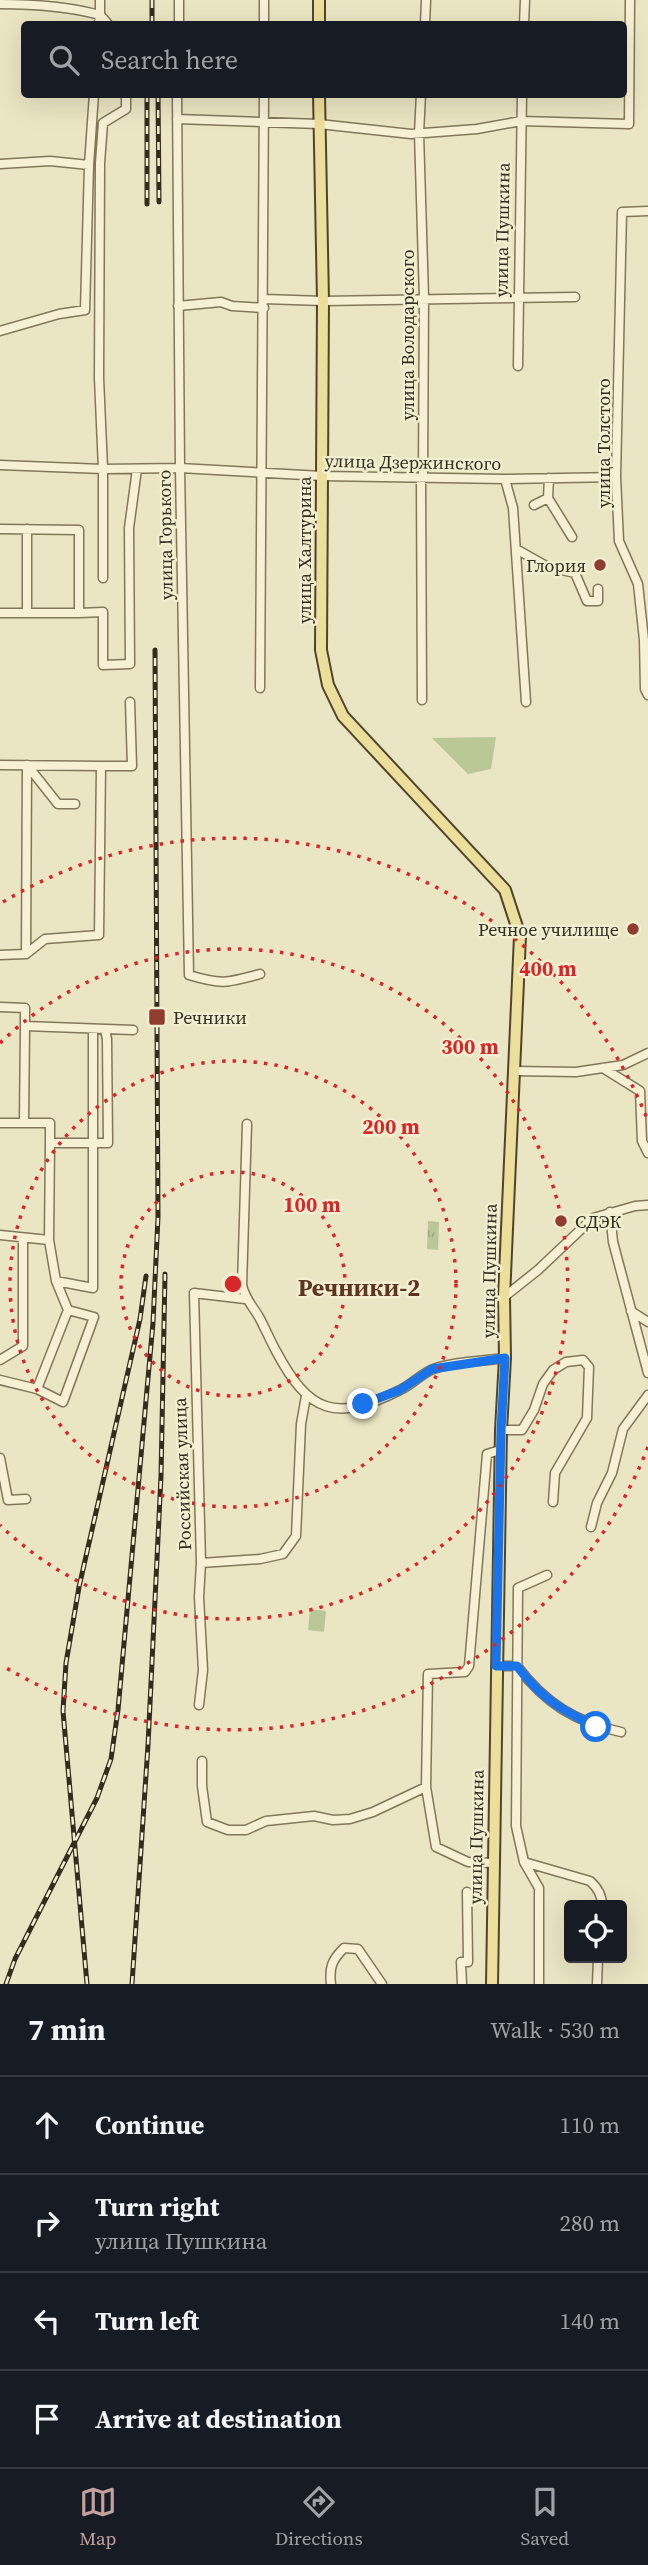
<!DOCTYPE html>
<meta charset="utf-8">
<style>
body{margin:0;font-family:"Source Serif 4",serif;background:#20242c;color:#f1f3f6}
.controls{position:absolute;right:21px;bottom:21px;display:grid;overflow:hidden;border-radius:7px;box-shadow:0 7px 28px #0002}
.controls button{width:63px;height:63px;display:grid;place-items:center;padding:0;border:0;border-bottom:2px solid #363941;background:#171b24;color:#f1f3f6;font:35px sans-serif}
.stop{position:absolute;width:21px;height:21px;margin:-16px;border:5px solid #1a73e8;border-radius:50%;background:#fff}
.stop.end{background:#1a73e8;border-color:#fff;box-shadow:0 2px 7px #0008}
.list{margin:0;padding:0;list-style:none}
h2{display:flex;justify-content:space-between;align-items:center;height:91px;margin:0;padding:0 28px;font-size:30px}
h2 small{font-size:23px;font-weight:400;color:#9ea1a6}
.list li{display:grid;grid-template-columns:46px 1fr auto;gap:21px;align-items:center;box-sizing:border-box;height:98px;padding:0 28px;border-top:2px solid #363941}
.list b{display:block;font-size:26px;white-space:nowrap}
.list p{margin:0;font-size:23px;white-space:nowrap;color:#9ea1a6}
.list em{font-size:23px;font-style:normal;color:#9ea1a6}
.icon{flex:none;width:38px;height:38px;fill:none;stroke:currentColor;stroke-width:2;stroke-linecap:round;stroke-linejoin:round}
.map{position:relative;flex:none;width:648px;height:1984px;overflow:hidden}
.search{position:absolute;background:#171b24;box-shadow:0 7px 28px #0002;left:21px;right:21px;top:21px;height:77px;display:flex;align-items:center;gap:18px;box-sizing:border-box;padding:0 24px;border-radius:7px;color:#9ea1a6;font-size:26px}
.sheet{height:483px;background:#171b24}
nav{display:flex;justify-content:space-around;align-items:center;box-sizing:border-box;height:98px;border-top:2px solid #363941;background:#171b24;font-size:19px;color:#9ea1a6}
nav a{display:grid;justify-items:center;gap:4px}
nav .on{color:#c4a19c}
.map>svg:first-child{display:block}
.park{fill:url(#park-tufts)}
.pitch{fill:#bac897}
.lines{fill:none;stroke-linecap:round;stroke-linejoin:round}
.minor-casing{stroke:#83765b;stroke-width:11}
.major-casing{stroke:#51442f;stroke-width:14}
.minor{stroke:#f6f1d5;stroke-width:8}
.major{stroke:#ecdf9c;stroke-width:10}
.rail-casing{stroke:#342c1e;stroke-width:5}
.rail{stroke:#f2eed1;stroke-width:2.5;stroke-dasharray:8;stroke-linecap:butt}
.route{stroke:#1a73e8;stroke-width:9}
.ring{fill:none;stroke:#d62828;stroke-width:3.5;stroke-dasharray:3.5 7}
.poi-dot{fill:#8e3d2f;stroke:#f2eed1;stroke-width:2.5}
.labels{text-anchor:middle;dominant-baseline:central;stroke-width:5;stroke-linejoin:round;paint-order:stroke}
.street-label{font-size:18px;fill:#342c1e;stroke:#f2eed1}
.poi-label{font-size:18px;fill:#342c1e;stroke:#f2eed1;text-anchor:end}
.district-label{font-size:24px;font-weight:bold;fill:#5d3620;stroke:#f2eed1}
.centre{fill:#d62828;stroke:#f2eed1;stroke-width:3.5}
.ring-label{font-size:21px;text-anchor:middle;font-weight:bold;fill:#d62828;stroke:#f2eed1;stroke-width:5;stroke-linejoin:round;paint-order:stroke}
</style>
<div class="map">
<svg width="648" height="1984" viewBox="0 0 648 1984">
<defs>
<pattern id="park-tufts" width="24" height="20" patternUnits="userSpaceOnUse" patternTransform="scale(1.75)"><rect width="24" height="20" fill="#bac897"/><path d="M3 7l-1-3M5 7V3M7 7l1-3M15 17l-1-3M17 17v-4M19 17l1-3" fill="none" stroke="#a0ac82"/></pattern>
</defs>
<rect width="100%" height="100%" fill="#eae5c2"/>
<path class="park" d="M428,1221l11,1 -1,28 -11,-1z"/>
<path class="pitch" d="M496,737l-5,32 -23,5 -36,-36z
M310,1609l16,2 -2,21 -16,-2z"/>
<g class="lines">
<defs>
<path id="minor" d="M100,0v15l8,9
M0,4c34,0 66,2 100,11l-1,9
M179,24v-24
M264,24v-24
M425,24l1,-24
M524,24l1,-24
M177,94l3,374 9,507c33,10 38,8 71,-1
M421,94l-2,39 5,165 -1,177 -2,3 1,222
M177,119l142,5 92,10 66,-5 44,-8 108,3 1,-124
M0,164l50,-3 39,4
M648,211l-26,1 -6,265 3,64 19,43 6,56 1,49 3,6
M264,299l59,2 252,-4
M178,306l43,-4 11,4 32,2
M0,331l59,-17 26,-4 4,-145 5,-71
M518,366l4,-272
M0,465l103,4 77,-1 142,8 183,3 111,-2
M549,478l-1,20 24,39
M505,479l8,29 13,194
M534,505l14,-7
M0,529l79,1v83h-79
M516,549l32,18 27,6 12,28h11v-12
M103,578v-109l-4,-91 1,-215 3,-40 23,-14v-15
M27,613v-84
M79,613l24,-1v53l27,-1 -1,-136 8,-59
M260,688l4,-594
M0,765l101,1 -2,169 -54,4 -19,15 -26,1
M27,765l31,39h17
M101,766h31l-2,-64
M26,954l1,-189
M0,1007l25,1v18l108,4
M603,1068l37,23 2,50 6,12
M514,1071l62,1 47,-7 25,-12
M0,1123h50v20h58l-1,-104 -2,-9
M24,1123l1,-97
M247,1124l-5,161c3,14 10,20 17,32 6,11 11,23 17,34 33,62 59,72 124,39 11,-5 20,-15 31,-20 17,-8 54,-9 74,-12
M610,1212l3,30 35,131
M0,1235l49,5 7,41 37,7v-259
M49,1240l1,-97
M504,1297l34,-27 55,-52 42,-12 13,-1
M631,1311l17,11
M0,1360l23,-14v-108
M0,1380l37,9 31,-79 -12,-29
M37,1389l26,13 31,-85 -26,-7
M501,1430h21l12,-20 9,-26 10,-14 13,-8 17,-2 6,7 -2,51 -32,55 -2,29
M0,1458l8,42 18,-1
M591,1527l6,-24 15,-30 11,-44 25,-34
M201,1563l59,-4 23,-5 13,-18 5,-112 5,-28
M547,1575l-29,13 -2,238 8,36 66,19c8,7 12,14 12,24
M496,1666h21c28,37 58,56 104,66
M199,1705l4,-35 -4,-73 2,-34 -7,-270 51,6
M202,1761v25l5,36 21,8h18l20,-9 48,-5 19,4 17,-1 23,-7 53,-25
M524,1862l15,26v96
M493,1863l-25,-1 -32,-15 -10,-60 2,-113 37,-2 4,-6 18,-212 13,-4
M331,1984c-2,-17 1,-24 13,-36l14,1 24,35
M462,1984l-1,-22h7l-1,-70
M597,1984l1,-26"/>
<path id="major" d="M319,24v-24
M319,94l4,207 -2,349 7,35 15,31 162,174 15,46 -16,361 1,61 -4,72 -9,554"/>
</defs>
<use href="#minor" class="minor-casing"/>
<use href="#major" class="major-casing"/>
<use href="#minor" class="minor"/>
<use href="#major" class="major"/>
<defs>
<path id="rail" d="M152,0v24
M147,94v110
M158,94l1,108
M6,1984l9,-25 82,-161 14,-39 7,-49 35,-387 5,-106 -3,-567
M87,1984l-24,-273 3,-48 13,-76 61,-268 6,-43
M132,1984l16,-239 13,-269 4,-202"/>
</defs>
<use href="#rail" class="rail-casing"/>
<use href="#rail" class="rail"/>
</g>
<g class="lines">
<path class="route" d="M363,1404l37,-14 32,-21 73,-11 -4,72 -5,236h21c25,33 43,43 79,61"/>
</g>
<g class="ring">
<circle cx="233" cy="1284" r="112"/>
<circle cx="233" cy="1284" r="223"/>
<path d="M0 1043A335 335 0 1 1 0 1525"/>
<path d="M648 1447A446 446 0 0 1 3 1666M3 902A446 446 0 0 1 648 1121"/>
</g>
<g class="poi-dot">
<circle cx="600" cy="565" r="7"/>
<circle cx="633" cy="929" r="7"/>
<rect x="148" y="1008" width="18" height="18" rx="3.5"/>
<circle cx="561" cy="1221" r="7"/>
</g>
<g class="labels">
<g class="street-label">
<text transform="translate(502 230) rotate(-89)">улица Пушкина</text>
<text transform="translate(407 335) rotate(-90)">улица Володарского</text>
<text transform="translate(603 443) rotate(-90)">улица Толстого</text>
<text transform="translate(413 462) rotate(1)">улица Дзержинского</text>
<text transform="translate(165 535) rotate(-91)">улица Горького</text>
<text transform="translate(304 550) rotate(-90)">улица Халтурина</text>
<text transform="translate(489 1271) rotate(-89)">улица Пушкина</text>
<text transform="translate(182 1474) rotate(-92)">Российская улица</text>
<text transform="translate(476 1837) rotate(-89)">улица Пушкина</text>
</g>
<g class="poi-label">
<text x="586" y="565">Глория</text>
<text x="619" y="929">Речное училище</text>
<text x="173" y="1017" text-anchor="start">Речники</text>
<text x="575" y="1221" text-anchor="start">СДЭК</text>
</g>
<g class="district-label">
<text x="359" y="1287">Речники-2</text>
</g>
</g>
<circle cx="233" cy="1284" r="10" class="centre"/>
<g class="ring-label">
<text x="548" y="976">400 m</text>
<text x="470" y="1054">300 m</text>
<text x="391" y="1134">200 m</text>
<text x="312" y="1212">100 m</text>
</g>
</svg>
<div class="controls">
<button><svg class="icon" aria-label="locate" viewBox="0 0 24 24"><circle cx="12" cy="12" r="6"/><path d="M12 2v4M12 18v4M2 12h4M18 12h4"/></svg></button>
</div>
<div class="stop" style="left:596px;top:1727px"></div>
<div class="stop end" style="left:363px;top:1404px"></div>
<div class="search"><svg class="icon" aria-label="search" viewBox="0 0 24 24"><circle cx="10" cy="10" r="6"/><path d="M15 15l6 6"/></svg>Search here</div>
</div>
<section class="sheet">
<h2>7 min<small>Walk · 530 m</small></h2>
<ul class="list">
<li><svg class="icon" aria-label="ahead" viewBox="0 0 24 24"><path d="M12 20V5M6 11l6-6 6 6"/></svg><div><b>Continue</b></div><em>110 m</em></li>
<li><svg class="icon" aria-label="right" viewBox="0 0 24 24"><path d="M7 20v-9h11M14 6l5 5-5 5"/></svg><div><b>Turn right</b><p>улица Пушкина</p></div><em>280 m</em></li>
<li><svg class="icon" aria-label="left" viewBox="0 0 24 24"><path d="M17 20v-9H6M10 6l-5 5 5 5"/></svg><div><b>Turn left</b></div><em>140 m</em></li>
<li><svg class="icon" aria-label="arrive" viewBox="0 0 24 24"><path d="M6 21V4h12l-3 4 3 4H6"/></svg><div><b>Arrive at destination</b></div></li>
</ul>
</section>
<nav>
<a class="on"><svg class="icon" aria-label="map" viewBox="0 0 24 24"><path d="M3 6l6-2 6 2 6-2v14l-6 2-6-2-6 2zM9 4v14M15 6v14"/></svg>Map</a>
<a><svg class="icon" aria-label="directions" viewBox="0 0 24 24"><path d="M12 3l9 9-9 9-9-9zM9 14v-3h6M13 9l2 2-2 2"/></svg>Directions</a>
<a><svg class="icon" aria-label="saved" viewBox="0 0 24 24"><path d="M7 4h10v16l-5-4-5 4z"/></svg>Saved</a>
</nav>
